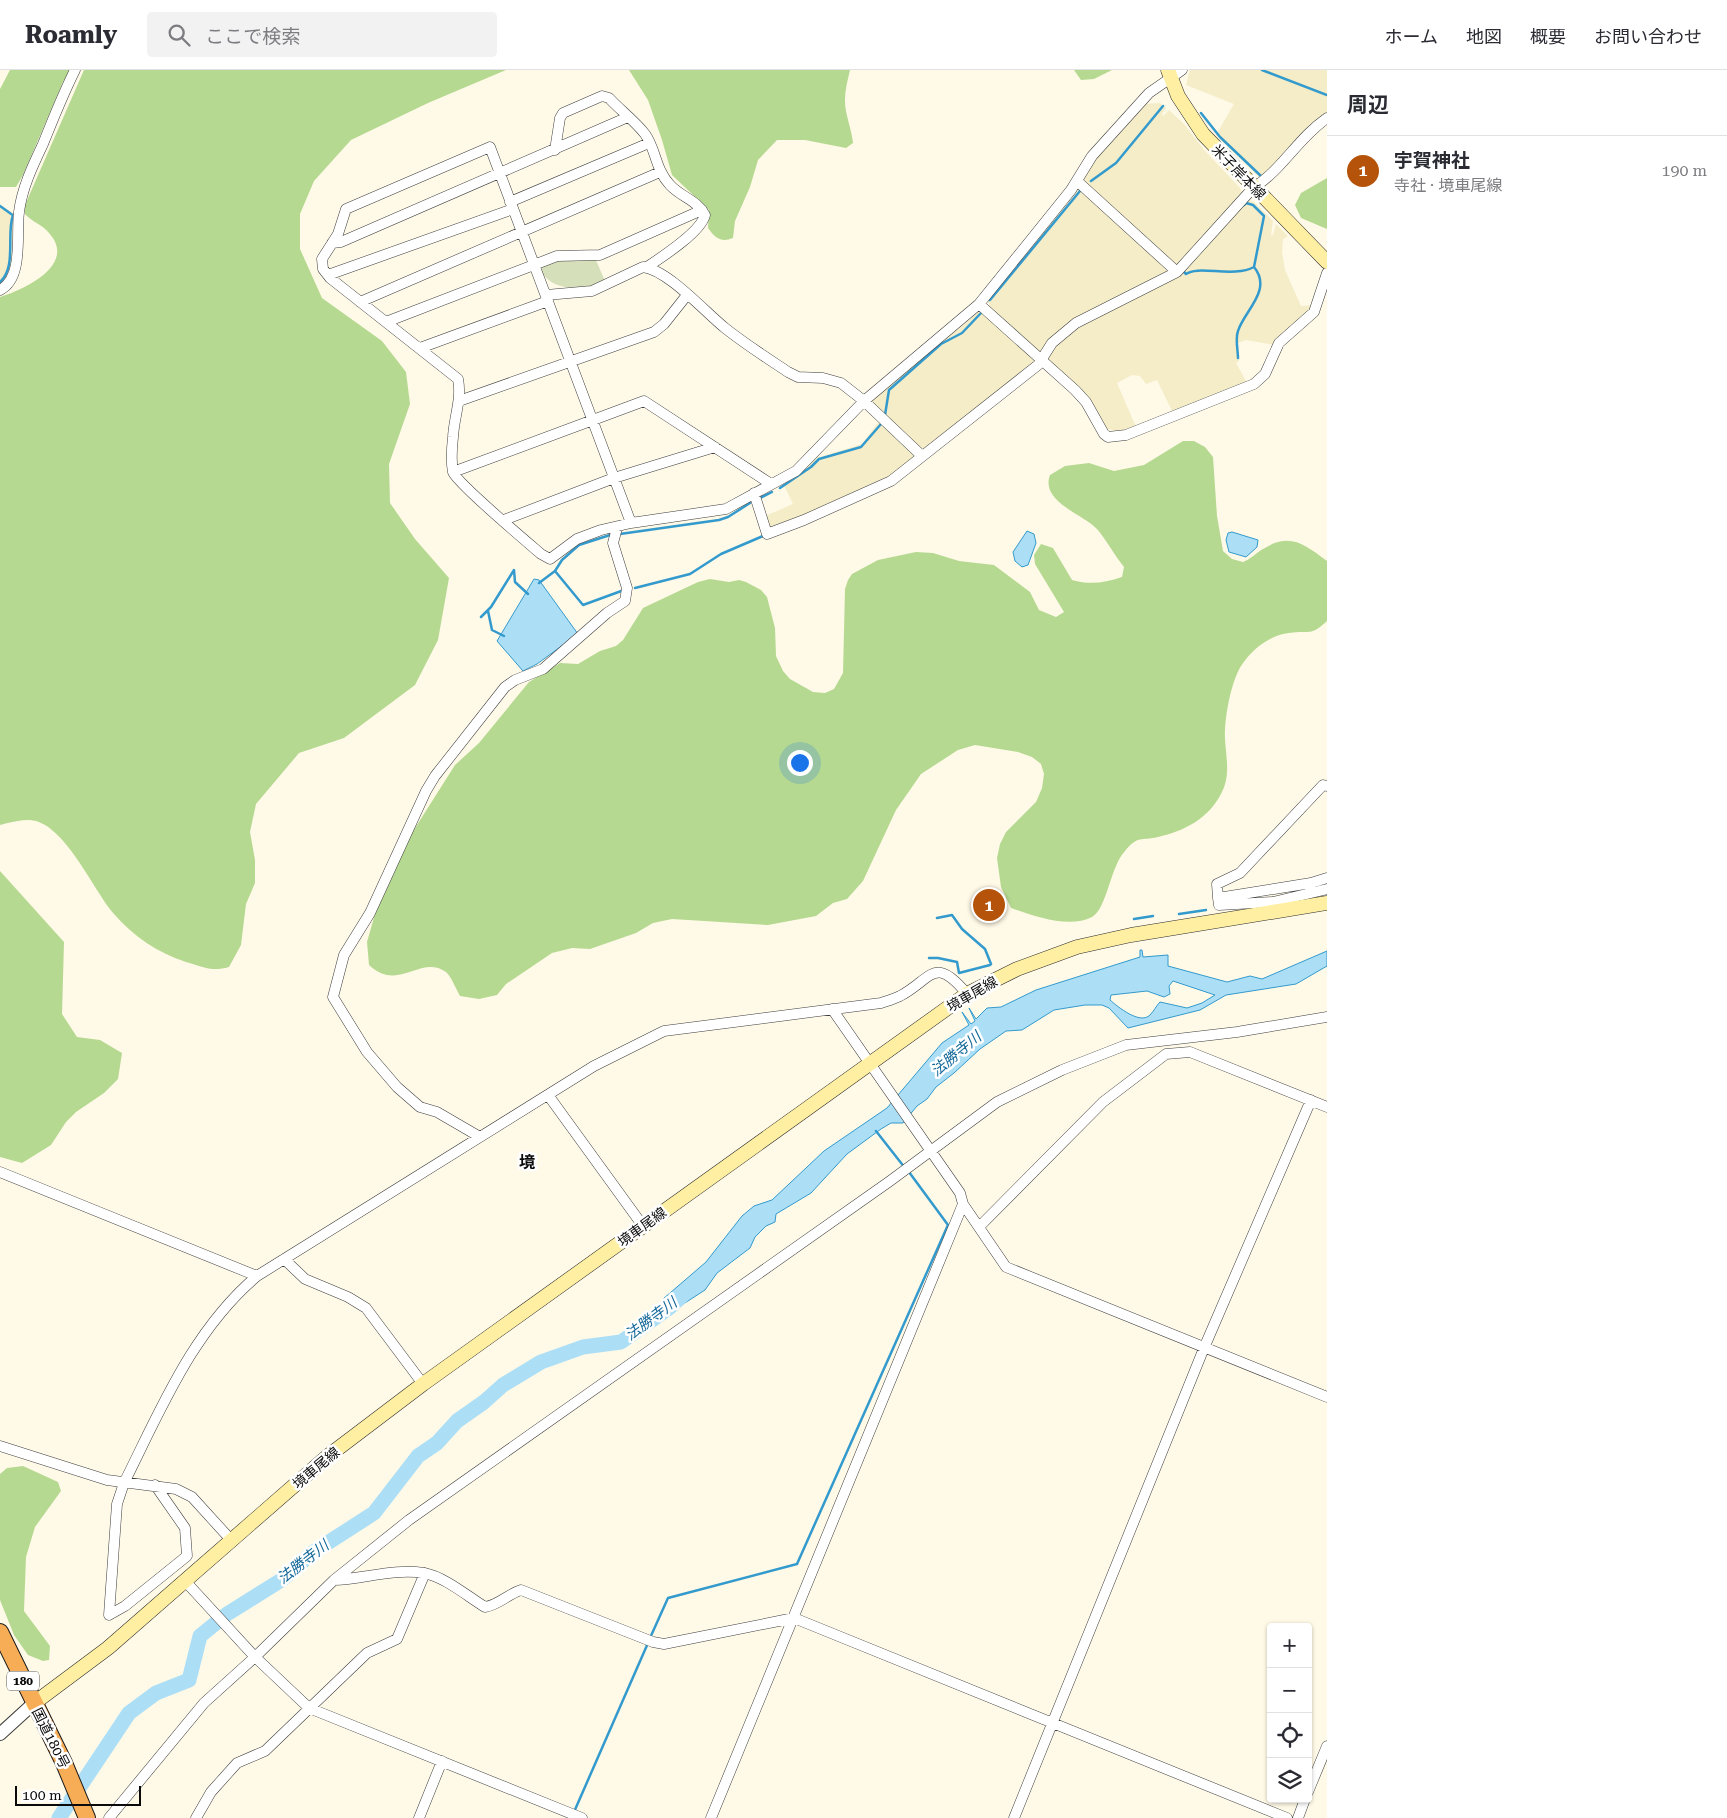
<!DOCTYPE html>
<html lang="ja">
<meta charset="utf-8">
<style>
body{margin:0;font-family:"Roboto Serif","Noto Sans JP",serif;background:#f2f2f3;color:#2b2b33}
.controls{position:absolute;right:15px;bottom:15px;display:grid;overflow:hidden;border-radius:5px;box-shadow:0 1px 4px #0004}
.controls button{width:45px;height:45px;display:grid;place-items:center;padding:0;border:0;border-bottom:1px solid #e1e1e2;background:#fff;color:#2b2b33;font:25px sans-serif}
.scale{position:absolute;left:15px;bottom:12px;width:126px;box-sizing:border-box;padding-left:5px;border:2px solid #0a0a0a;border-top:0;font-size:14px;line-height:18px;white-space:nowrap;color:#0a0a0a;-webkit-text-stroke:4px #fff;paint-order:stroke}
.you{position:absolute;left:799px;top:692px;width:18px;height:18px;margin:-12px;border:4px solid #fff;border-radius:50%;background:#1a73e8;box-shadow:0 0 0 8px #1a73e833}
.badge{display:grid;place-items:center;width:32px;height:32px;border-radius:50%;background:#b45309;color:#fff;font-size:16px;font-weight:700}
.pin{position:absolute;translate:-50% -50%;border:2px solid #fff;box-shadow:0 1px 5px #0006}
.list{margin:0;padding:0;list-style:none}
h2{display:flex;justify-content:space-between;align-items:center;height:65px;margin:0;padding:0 20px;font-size:21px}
h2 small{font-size:16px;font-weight:400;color:#7c7c81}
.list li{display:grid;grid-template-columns:32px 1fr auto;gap:15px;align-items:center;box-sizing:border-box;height:70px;padding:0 20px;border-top:1px solid #e1e1e2}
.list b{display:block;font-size:19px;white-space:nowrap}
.list p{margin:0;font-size:16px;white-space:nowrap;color:#7c7c81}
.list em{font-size:16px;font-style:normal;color:#7c7c81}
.icon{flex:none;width:28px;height:28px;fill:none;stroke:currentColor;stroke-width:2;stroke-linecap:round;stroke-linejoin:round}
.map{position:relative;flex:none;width:1327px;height:1748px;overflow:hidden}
header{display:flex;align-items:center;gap:30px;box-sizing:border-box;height:70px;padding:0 25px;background:#fff;border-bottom:1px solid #e1e1e2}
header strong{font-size:24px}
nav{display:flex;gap:28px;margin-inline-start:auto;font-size:18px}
.search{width:350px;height:45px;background:#f2f2f3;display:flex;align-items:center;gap:12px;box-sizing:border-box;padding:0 18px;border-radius:5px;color:#7c7c81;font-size:19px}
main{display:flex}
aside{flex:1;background:#fff}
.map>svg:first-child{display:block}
.farmland{fill:#f4edc8}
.forest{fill:#b6d991}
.cemetery{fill:#d5dfba}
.water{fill:#acdff6;stroke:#339acd;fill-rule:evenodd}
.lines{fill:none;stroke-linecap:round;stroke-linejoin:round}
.stream{stroke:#339acd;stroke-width:2.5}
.river{stroke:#acdff6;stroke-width:15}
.minor-casing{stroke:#3d3d3d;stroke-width:11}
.tertiary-casing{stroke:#3d3d3d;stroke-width:14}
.secondary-casing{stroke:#2c2c2c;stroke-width:15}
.trunk-casing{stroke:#1b1b1b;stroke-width:18}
.minor{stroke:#fff;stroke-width:10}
.tertiary{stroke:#fff;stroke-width:12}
.secondary{stroke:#ffefa2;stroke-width:14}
.trunk{stroke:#f7ac56;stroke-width:16}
.labels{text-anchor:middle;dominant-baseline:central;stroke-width:5;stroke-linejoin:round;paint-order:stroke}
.shield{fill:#fff;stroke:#545454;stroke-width:1}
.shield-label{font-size:12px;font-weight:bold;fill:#0a0a0a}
.street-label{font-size:14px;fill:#0a0a0a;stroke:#fff}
.water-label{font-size:15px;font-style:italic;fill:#15699a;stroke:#fff}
.quarter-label{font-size:16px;font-weight:bold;fill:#0a0a0a;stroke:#fff}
</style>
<header>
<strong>Roamly</strong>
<div class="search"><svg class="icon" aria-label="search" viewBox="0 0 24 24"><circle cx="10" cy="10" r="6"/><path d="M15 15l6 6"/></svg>ここで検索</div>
<nav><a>ホーム</a><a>地図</a><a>概要</a><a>お問い合わせ</a></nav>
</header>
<main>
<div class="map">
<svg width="1327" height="1748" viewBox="0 0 1327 1748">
<rect width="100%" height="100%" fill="#fff9e7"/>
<path class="farmland" d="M1190,0h137v46l-67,62 -44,-43 18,-31 -48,-19z
M1160,33l6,5 -4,6 1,2 6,-6 16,15 19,25 36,38 3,7 -64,73 -97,-88 10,-17 50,-59z
M1078,117l94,82 -49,27 -83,57 -49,-45 -4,-8z
M1246,129l8,3 19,19 -2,14h2l3,-11 12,12 -5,3 -1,13 3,18 16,36 14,-1 -40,40 -29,-5 -8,3 1,18 -3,2 11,20 -75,28 -15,-31 -11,4 -6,-8 -8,-1 -15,8 19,44 -13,5 -16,-3 -60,-68 -1,-7 31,-29 94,-49z
M0,135l16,10 -5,58 -11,15z
M980,240l57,50 -114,91 -53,-49 72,-63 17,-10z
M880,350l37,35 -28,25 -119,51 -7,-14 30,-13 -10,-21 34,-27 3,1 42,-13z"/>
<path class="forest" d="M10,0h61l-8,12 -40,93 -7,12h-16v-98z
M84,0h422l-78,33 -77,37 -37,41 -14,33v35l22,49 60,43 24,31 4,32 -21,60 1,39 25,36 34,39 -11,62 -23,45 -71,53 -45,15 -43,51 -6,28 5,28v23l-9,21 -5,41 -12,22c-17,5 -26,0 -43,-5 -28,-9 -53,-26 -72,-48 -21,-24 -50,-92 -84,-94 -10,0 -20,2 -30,5v-528c23,-7 78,-32 49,-64 -6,-8 -17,-11 -24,-19v-9z
M629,0h221c-3,13 -7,27 -4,41 2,11 6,21 7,32l-7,5 -41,-8h-28l-19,20 -8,27 -15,34 -2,17c-12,5 -18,0 -25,-10l1,-18 -37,-35 -10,-35 -14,-40z
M1074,0h38l-18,9 -13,1z
M1327,108v51l-26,-11 -6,-13 6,-12z
M1183,371h11l11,6 8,10 4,59 6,35 9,8 11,3c8,-3 13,-9 20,-13 27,-17 41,-5 64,12v60c-17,16 -18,9 -38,12 -19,2 -37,16 -48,33 -10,16 -17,53 -16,73 1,19 6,37 -4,55 -13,25 -37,37 -63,43 -17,4 -20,-2 -33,14 -15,16 -18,58 -33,66 -23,12 -58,-1 -81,-9l-10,-21 -4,-29 3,-14 6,-12 30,-30 6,-14 2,-14 -3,-10 -9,-7 -14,-5 -43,-7 -17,5 -37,24 -25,36 -33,71 -16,18 -14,4 -17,13 -48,9 -96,-6 -19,4 -17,10 -46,16 -18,-1 -20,5 -46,31 -9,11 -18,4 -19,-3c-4,-7 -9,-20 -14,-24 -26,-18 -47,21 -77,-7l-2,-23 8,-28 35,-78 45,-71 24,-22 50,-61 31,-19 18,1 22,-13 16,-5 7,-6 20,-32 55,-26 12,-3 19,3 10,-2 7,2 15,8 6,7 8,31 1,28 7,15 7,8 23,13 12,1 9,-4 9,-16 2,-84 3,-9 4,-6 26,-14 38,-8 17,1 26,8 35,4 36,27 9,18 17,7 8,-5 -29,-48 -1,-9 7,-11 12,4 19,32c18,5 32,3 50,-3l2,-10c-9,-11 -19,-29 -27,-38 -14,-15 -57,-27 -47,-54l15,-9 24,-3 25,8 30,-6z
M0,801l64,71 -2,72 15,23 23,3 22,13 -4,26 -14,14 -28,19 -10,10 -15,23 -29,18 -22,-6z
M23,1396l35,16 3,9 -26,36 -9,30 -2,54 26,35 -1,14 -6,1 -15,-6 -14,-20 -14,-35v-126l7,-6z"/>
<path class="cemetery" d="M595,188l10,23c-20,10 -56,12 -66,-14l14,-7z"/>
<path class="water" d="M1027,461l7,3 2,9 -8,22 -6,2 -7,-6 -2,-9z
M1232,462l26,8 -1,7 -11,10 -17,-5 -3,-12 2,-7z
M534,509l5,1 39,54 -41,30 -14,7 -26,-30z
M1140,880h2l1,7 25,-2v11l59,16 23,-6 12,3 65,-28v15l-31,18 -70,11 -26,15 -72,18 -19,-20 -7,-3h-17l-31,5 -32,20 -16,1 -26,18 -26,24 -18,14 -9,12 -10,7 -14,17h-12l-10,6 -34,25 -36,39 -35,21 -1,8 -9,4 -11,11 -5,11 -33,25 -12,17 -31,20 -11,-11 43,-37 36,-46 12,-10 18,-6 52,-49 63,-43 55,-65 27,-18 -7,-13 9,12 4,-3 -6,-13 7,11 11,-11 14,-1 35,-17 104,-33zM1173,911l42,14 -13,8 -15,5 -27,-6c-4,4 -6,9 -10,13 -10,10 -32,-8 -40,-15l1,-5 36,-4 17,6 6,-3 -1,-8z"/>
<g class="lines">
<path class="stream" d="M1262,0l65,25
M1201,43l19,24 42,40
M1091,111l25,-18 47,-57
M0,136l14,10
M1183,201l3,3c12,-9 48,4 68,-7l10,-51 -11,-11 -7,-2 -2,2
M0,212c17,-15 6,-48 13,-67
M990,230l90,-109
M1238,288c0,-8 -3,-19 0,-27 6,-20 35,-41 16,-64
M885,345l4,-25 52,-46 21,-11 19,-20
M780,418l31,-21 8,-8 42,-12 20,-23
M760,428l12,-6
M620,464l99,-14 9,-3 22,-14
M555,501l28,34 41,-15
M539,513l16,-12 7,-11 17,-15 31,-10
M635,518l55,-14 31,-20 42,-18
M488,541l4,19 12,6
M481,547l10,-10 23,-37 1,12 13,12
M1179,844l27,-4
M937,848l15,-3 10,14 23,20 6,15
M1134,849l19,-3
M929,888h9l19,4 2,11 31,-8
M876,1061l29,37
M650,1568l18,-40 129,-34 151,-339 -39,-53
M574,1742l74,-169"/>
<path class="river" d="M59,1748l70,-105 27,-20 33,-13 11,-44 27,-22 56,-35 29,-26 62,-40 44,-57 19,-13 20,-22 27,-19 19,-17 38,-23 42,-15 38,-5 48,-34 16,-15"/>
<defs>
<path id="minor" d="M555,80l5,-32 3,-5 39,-17 7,2c11,12 26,23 36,36 11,15 10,35 25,51 11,12 27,15 35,30 -4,17 -43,42 -58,52
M1077,111l100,91
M510,132l139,-59
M332,173l9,-1 287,-125
M328,205l185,-66
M0,220c24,-12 16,-56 19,-78 3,-24 14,-47 24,-68 10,-25 20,-50 32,-74
M546,225l46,-4 51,-24c25,3 62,45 82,61 20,16 42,30 63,44l10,5 25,1 18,5 23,18 57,54
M360,232l300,-130
M979,234l96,86 11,12 18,32 4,3 18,-2 128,-51 11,-10 14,-31 35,-31 13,-39
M386,252l171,-66 43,-1 102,-45
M420,278l128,-47
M459,331l195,-69 10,-8 23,-29
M453,402l191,-71 127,83
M754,423l13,41 37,-14 87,-39 147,-116 14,-22 24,-20 101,-51 76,-84c29,-18 45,-50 74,-70
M504,450l110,-42 101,-31
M631,453l-141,-376 -144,62 -8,25 -16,25 1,10 7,9 128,101c4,20 -4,38 -5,58 -1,9 -2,25 0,35 4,11 74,70 88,82l9,5 27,-20 24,-9 30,-7 95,-14 70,-38 68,-70 115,-97 92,-114 21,-34 57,-63 33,-23
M1327,808l-16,5 -93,15 1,7 54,-3 54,-13
M1218,828l-1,-14 23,-11 83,-88 4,1
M832,939l128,184 3,11 43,63 321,130
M548,1025l95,131
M480,1067l-43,-25 -17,-5 -23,-20 -30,-35 -34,-55 11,-42 26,-42 56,-122 9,-15 70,-89 10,-7 28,-11 64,-56 18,-12 2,-13 -14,-45 4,-15
M0,1102l257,104
M979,1157l124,-125 63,-48 24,-2 137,55
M284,1189l21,20 43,18 18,11 57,76
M0,1376l107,34 69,9 16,8 40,44
M334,1510c29,-1 61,-12 90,-7 21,4 43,23 61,34 14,-2 23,-13 36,-17l132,52 11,2 130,-26 493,200
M186,1512l69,75 54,51 273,110
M109,1545l8,-111 7,-21c37,-74 69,-153 133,-207l337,-210 70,-35 217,-28c6,-2 13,-4 19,-7 32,-17 34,-42 67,-2
M109,1545l16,-9 62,-50 -2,-28 -30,-43
M1308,1722l19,-46
M109,1748l95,-115 51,-46 79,-77 75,-60 481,-339 107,-79 65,-32 64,-25 111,-13 90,-15
M196,1748l15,-26 26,-29 28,-12 102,-98 30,-14 28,-66
M419,1748l23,-57
M711,1748l252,-614
M1014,1748l190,-470 107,-248
M1298,1748l7,-19"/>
<path id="tertiary" d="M0,1664l33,-30"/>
<path id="secondary" d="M1168,0l10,26 25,38 124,128
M33,1634l75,-56 220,-192 95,-72 544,-390 50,-25 60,-22 54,-12 196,-32"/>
<path id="trunk" d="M0,1562l64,131 23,55"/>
</defs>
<use href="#minor" class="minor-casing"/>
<use href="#tertiary" class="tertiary-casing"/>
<use href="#secondary" class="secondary-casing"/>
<use href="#trunk" class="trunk-casing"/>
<use href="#minor" class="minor"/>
<use href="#tertiary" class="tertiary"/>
<use href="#secondary" class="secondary"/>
<use href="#trunk" class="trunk"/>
</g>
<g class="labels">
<rect class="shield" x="7" y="1601.5" width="32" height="19" rx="4"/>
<g class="shield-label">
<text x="23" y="1611">180</text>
</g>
<g class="street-label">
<text transform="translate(1239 102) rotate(46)">米子岸本線</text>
<text transform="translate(972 924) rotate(-30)">境車尾線</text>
<text transform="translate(642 1157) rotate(-36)">境車尾線</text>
<text transform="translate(316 1398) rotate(-40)">境車尾線</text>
<text transform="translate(51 1668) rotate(63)">国道180号</text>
</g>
<g class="water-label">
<text transform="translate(956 984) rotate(-40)">法勝寺川</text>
<text transform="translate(651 1249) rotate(-37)">法勝寺川</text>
<text transform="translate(303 1492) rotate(-38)">法勝寺川</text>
</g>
<g class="quarter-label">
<text x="527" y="1092">境</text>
</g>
</g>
</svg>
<div class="controls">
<button>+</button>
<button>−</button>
<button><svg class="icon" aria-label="locate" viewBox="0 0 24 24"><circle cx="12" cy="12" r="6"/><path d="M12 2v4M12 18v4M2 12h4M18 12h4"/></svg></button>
<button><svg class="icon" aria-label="layers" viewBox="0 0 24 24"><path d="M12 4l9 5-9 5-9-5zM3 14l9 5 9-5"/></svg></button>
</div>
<div class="scale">100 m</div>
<div class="you"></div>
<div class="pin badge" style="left:989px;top:835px">1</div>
</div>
<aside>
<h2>周辺<small></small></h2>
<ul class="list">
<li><span class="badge">1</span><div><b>宇賀神社</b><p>寺社 · 境車尾線</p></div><em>190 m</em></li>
</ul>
</aside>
</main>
